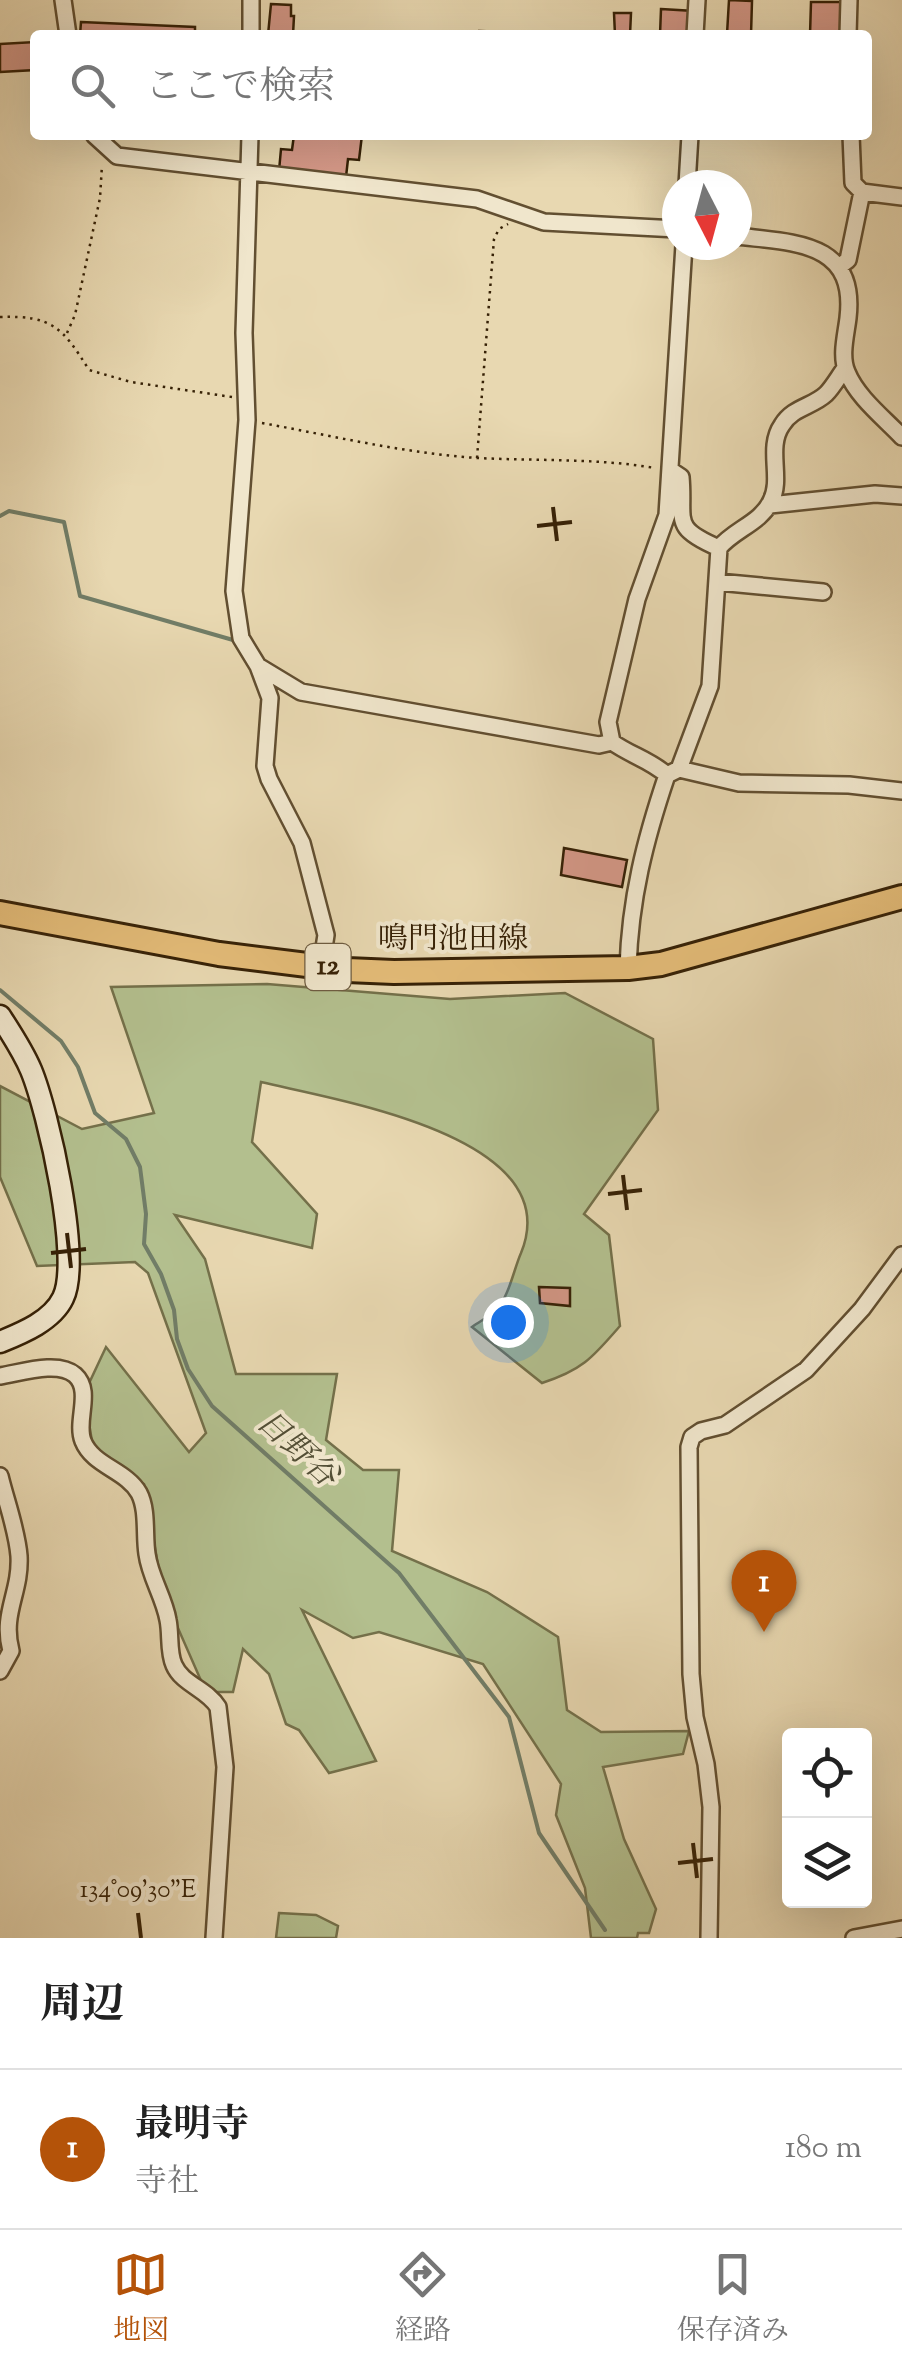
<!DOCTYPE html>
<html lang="ja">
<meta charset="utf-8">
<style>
body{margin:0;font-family:"Sorts Mill Goudy","Noto Serif JP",serif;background:#f2f2f2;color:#222}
.controls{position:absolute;right:30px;bottom:30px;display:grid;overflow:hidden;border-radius:10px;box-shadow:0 10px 40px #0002}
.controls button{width:90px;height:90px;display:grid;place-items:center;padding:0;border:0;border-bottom:2px solid #e0e0e0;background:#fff;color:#222;font:50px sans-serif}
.compass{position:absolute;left:662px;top:170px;width:90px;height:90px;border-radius:50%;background:#fff;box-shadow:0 10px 40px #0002;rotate:174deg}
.you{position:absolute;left:508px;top:1322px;width:35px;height:35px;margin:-25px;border:8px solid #fff;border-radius:50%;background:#1a73e8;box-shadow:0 0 0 15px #1a73e833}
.badge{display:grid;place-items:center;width:65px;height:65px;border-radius:50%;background:#b45309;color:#fff;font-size:32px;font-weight:700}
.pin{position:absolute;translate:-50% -82px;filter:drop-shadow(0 2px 5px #0008)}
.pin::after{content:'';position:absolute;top:52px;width:35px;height:30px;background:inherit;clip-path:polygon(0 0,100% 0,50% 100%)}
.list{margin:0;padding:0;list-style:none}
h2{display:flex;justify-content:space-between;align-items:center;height:130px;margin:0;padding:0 40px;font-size:42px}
h2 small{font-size:32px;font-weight:400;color:#767676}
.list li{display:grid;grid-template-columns:65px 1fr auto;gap:30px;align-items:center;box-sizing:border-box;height:160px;padding:0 40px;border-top:2px solid #e0e0e0}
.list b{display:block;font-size:38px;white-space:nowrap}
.list p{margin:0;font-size:32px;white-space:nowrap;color:#767676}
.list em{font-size:32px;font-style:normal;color:#767676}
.icon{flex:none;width:55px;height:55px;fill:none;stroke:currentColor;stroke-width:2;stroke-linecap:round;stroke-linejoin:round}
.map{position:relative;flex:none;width:902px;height:1938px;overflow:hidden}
.search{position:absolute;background:#fff;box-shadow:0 10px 40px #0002;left:30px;right:30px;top:30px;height:110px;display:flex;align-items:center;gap:25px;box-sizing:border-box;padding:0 35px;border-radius:10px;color:#767676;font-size:38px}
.sheet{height:290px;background:#fff}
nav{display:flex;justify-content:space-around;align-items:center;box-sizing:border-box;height:140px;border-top:2px solid #e0e0e0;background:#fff;font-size:28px;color:#767676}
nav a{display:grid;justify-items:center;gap:5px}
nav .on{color:#b45309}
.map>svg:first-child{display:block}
.green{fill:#b3bf8e;stroke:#74704a;stroke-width:2.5}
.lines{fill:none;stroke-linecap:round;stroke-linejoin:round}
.stream{stroke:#717d67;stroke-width:4}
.building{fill:#d39786;stroke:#362106;stroke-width:2.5}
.street-casing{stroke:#624f31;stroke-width:20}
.secondary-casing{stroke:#362106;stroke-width:25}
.primary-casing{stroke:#362106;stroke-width:28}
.path{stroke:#362106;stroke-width:2.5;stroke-dasharray:2.5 5;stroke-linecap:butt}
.street{stroke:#f0e6cc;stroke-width:15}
.secondary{stroke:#f0e6cc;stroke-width:20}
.primary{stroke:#e4bc78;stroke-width:22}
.ticks{fill:none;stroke:#362106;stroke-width:4}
.labels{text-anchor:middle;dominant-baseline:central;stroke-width:8;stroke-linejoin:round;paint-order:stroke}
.shield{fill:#f0e6cc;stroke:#6e5c41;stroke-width:2.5}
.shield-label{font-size:28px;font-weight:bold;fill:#362106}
.street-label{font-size:30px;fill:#362106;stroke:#f0e6cc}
.water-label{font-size:32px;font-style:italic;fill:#534f36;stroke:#f0e6cc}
.ticks-label{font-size:25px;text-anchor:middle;fill:#362106;stroke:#f0e6cc;stroke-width:8;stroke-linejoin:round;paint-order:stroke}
</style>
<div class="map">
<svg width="902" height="1938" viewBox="0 0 902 1938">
<rect width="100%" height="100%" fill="#e8d8b1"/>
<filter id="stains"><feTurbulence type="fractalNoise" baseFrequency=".002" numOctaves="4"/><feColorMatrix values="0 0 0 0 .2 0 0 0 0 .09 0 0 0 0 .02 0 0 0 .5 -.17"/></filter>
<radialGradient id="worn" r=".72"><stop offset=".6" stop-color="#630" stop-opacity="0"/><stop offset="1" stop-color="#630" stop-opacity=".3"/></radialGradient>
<path class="green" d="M267,984l183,15 115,-6 88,46 5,71 -74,104 25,21 11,91c-27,31 -37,44 -78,57l-70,-56c8,-6 19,-11 25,-18 12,-13 17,-40 24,-56 48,-117 -186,-153 -260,-171l-9,60 65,72 -5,34 -137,-33 30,44 31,115h101l-11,66 37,30h36l-7,81 95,41 71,45 9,73 34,22 88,-1 -6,23 -80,13 21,72 32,70 -7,24h-11l-1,5h-46l-6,-50 -29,-73 5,-31 -78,-120 -104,-32 -26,6 -51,-28 74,151 -47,12 -30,-43 -13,-6 -17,-50 -26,-25 -10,43h-27l-43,-98 -19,-110 -49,-25 -11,-65 22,-47 83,105 17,-19 -58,-160 -13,-11 -98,4 -37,-89v-91l82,43 72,-16 -43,-126z
M279,1913l37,2 22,11 -2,12h-60z"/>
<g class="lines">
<path class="stream" d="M0,516l9,-5 55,11 16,74 153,44
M0,990l61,51 17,26 17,46 31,26 14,28 6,47 -2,30 17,30 13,36 3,29 11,30 24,37 187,167 110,144 30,116 66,97"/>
</g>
<path class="building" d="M729,0l23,1 -1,34 -24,-1z
M811,2h33v33h-34z
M271,4l20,1v11h3l-1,19h-25z
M661,9l33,2 -1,24h-33z
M614,13h17l-1,22h-15z
M81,22l114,5v8h-115z
M479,31l28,1v3h-29z
M35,42v28l-35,2v-28z
M294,135h68l-3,25 -11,-1 -2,18 -67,-6 2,-22 11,1z
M564,848l63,12 -5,27 -61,-12z
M539,1287l31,1v18l-30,-3z"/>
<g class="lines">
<defs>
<path id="street" d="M63,0l5,35
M251,35v-35
M695,35l2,-35
M848,35l1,-35
M94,135l23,21 360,43 67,23 133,7
M250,135l-6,198 3,87 -13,171 7,47 17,28 12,32 -5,68 4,13 33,64 24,92 -5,32
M851,135l2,48 9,9 40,5
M687,185l3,-50
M737,236c57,7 120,5 111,82 -2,17 -8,38 -1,54 10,25 37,46 55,65
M840,266l8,-6 14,-68
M672,471l9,6c4,44 -11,50 38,71
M770,505l105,-11 27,2
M718,582l105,10
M258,666l43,26 298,53 13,-3
M679,769l60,14 110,2 53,6
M667,775l12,-6 31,-83 9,-138c14,-18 42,-25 52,-47 12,-23 -5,-53 11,-76 11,-18 30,-18 44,-31 7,-7 13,-18 19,-26
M628,968c2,-69 17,-128 39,-193 -17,-15 -37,-20 -55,-33l-4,-20 29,-123 30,-84 17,-270
M0,1376c20,-3 58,-16 75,-1 18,16 0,46 8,66 10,25 43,29 56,52 9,17 5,42 8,61 3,23 17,43 21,66 3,14 0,32 6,45 8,19 33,24 44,42l7,60 -11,171
M0,1476c6,25 17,54 19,80 2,37 -18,57 -8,95l-11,20
M709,1938l2,-131 -5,-43 -11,-47 -4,-43 -2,-227 3,-10 9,-6 24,-6 81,-55 56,-61 40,-54
M854,1938l48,-9"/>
<path id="secondary" d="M0,1016c11,17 23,35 31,54 17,41 51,190 32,228 -11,23 -41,35 -63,44"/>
<path id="primary" d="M0,913l219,41 128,16 47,2 234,-4 33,-4 241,-67"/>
</defs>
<use href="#street" class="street-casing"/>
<use href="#secondary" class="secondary-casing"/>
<use href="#primary" class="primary-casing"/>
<path class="path" d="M0,317c52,-2 63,11 89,53l42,12 101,15
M67,333l8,-18 25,-117 2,-33
M262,423c71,13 142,30 215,35 60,3 119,0 178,10
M477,458l17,-219 5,-10 9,-5"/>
<use href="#street" class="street"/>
<use href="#secondary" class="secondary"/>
<use href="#primary" class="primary"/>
</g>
<path class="ticks" d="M553,507l4,34M537,526l35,-4M623,1175l4,35M608,1194l34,-4M67,1233l4,35M51,1253l35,-4M693,1843l4,35M678,1863l35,-4M138,1913l3,25"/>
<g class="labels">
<rect class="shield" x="305.5" y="944" width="45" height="46" rx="8"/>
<g class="shield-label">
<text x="328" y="967">12</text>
</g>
<g class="street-label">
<text x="453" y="940">鳴門池田線</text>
</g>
<g class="water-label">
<text transform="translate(296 1450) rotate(42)">日野谷</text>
</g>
</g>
<g class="ticks-label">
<text x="138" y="1897">134°09'30"E</text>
</g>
<rect width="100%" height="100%" filter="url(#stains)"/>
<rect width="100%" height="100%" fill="url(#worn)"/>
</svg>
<div class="controls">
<button><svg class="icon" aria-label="locate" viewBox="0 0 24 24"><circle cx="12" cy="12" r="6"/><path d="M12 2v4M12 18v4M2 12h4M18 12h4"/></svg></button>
<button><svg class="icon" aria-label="layers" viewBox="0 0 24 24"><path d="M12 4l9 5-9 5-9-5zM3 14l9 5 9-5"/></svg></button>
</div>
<svg class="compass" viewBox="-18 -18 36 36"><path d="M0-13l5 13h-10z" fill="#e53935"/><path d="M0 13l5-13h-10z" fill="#767676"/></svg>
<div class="you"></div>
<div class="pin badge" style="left:764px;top:1632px">1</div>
<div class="search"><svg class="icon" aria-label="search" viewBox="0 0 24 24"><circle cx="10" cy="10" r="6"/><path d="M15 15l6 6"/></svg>ここで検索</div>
</div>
<section class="sheet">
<h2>周辺<small></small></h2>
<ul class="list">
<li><span class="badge">1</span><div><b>最明寺</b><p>寺社</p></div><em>180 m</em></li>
</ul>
</section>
<nav>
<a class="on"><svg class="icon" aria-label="map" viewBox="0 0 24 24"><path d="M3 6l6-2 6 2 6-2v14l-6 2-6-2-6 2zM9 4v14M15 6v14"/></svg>地図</a>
<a><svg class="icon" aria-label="directions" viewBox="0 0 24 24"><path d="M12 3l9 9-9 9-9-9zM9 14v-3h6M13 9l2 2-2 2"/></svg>経路</a>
<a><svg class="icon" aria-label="saved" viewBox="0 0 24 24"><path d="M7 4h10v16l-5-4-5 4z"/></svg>保存済み</a>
</nav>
